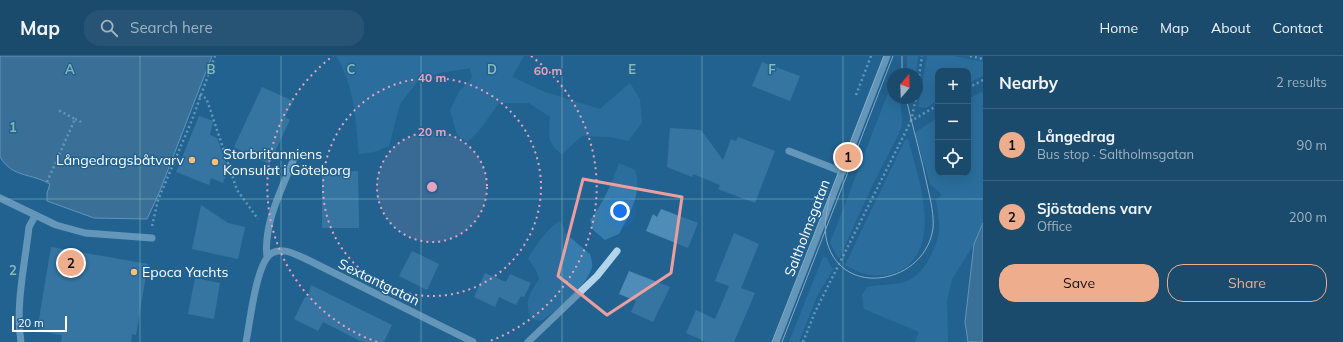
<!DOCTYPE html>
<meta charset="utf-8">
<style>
body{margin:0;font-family:Mulish,sans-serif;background:#275474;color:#f1f3f6}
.controls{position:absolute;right:12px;top:12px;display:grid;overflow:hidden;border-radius:8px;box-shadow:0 4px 16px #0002}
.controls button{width:36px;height:36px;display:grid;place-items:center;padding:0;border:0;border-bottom:1px solid #38627f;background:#1a4a6c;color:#f1f3f6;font:20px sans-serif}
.compass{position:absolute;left:887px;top:12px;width:36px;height:36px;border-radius:50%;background:#1a4a6c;box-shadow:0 4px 16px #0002;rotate:19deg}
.scale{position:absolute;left:12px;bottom:10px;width:55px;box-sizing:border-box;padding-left:4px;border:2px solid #fff;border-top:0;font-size:11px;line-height:14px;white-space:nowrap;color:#fff;-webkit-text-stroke:3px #226290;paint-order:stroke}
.you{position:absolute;left:620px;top:155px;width:14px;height:14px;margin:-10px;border:3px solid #fff;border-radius:50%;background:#1a73e8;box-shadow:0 0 0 6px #1a73e833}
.badge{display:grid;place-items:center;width:26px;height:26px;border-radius:50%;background:#eead8d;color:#111;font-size:13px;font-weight:700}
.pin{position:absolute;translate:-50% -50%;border:2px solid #fff;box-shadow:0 1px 4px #0006}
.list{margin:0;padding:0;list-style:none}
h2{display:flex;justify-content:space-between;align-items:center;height:52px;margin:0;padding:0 16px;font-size:17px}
h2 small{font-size:13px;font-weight:400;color:#9fb3c2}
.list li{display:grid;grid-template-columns:26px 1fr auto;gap:12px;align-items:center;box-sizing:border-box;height:72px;padding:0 16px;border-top:1px solid #38627f}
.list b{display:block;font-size:15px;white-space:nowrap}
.list p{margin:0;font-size:13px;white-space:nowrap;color:#9fb3c2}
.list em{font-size:13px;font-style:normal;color:#9fb3c2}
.actions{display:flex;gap:8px;padding:12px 16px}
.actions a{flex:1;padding:9px 0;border:1px solid #eead8d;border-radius:16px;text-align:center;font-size:14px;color:#eead8d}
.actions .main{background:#eead8d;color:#111}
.icon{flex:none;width:22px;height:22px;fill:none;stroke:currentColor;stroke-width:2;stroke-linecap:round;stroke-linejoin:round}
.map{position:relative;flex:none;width:983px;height:286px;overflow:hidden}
header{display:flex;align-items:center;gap:24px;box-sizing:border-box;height:56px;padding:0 20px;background:#1a4a6c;border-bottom:1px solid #38627f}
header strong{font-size:19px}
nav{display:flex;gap:22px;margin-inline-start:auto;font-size:14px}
.search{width:280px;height:36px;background:#275474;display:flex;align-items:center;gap:10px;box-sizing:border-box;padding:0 14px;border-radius:16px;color:#9fb3c2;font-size:15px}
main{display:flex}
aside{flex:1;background:#1a4a6c}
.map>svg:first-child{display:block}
.green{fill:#367dad}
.water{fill:#5882a1;stroke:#a6d2ed}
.building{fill:#4f8db8}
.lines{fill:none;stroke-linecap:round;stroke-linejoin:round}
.path{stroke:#b3d5ec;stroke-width:2.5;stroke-dasharray:2 3;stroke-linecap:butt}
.minor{stroke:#b3d5ec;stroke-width:7}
.tram{stroke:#fff;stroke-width:1}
.marked{fill:none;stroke:#ed9e9e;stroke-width:3;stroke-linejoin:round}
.grid{fill:none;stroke:#87bab6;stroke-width:1;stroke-opacity:0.55}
.ring{fill:none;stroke:#e7a3bd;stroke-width:2;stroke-dasharray:2 4}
.poi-dot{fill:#f8bf75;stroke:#226290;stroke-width:1.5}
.labels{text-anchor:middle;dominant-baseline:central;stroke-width:3;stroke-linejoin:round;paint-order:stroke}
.poi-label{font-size:14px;fill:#fff;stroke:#226290;text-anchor:start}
.street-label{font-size:14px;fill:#fff;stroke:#226290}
.grid-label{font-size:13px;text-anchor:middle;font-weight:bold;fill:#87bab6;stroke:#226290;stroke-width:3;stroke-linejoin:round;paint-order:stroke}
.centre{fill:#e7a3bd;stroke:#226290;stroke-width:2}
.ring-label{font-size:12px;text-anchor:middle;font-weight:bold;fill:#e7a3bd;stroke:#226290;stroke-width:3;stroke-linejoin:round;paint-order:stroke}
</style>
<header>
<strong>Map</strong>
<div class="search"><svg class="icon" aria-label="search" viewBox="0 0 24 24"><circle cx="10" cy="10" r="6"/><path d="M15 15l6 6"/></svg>Search here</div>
<nav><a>Home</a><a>Map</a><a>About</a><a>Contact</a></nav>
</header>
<main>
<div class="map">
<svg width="983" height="286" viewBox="0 0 983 286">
<rect width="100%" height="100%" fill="#226290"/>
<path class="green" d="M336,0h188l-12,21 33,15 55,17 30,-26 10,16 2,24 -14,18 -18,-4 -28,-1 -20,18c-16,-11 -13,-20 -12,-37l-21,-14h-30l-21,29 -11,10 -10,-7 -7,-25 9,-18 13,-14 -2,-10 -30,5 -23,9 -17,22 -11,42 -15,6 -15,2c-3,-31 -5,-71 -23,-98z
M907,0h11l-2,18h-9z
M927,0h27l29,6v14l-15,7v-12h-30v29l-12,8 -8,-1z
M893,24v18h7l2,23 -1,8 -30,59 -32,71 -9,-16z
M983,35v132l-9,21 -22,35 -5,22 1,41h-33l4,-10 -55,-23 -2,-14 5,-8c11,-2 23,-2 34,-4 22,-4 35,-33 38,-52 1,-10 -2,-22 -3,-31l6,-5 -12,-11 -15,-51 23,-16v56h30v-74z
M908,83c10,39 38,113 -13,134 -17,6 -36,1 -50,-8l60,-125z
M619,107l16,7c8,22 -6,45 -16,64l-14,6 -12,-10 -3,-10c14,-18 21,-35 29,-57z
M559,165l5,6 1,6 25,21c1,4 3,10 2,13 -5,20 -35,43 -51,54l-10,-2c-7,-18 -2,-24 8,-40l-3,-9 -8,-11c9,-16 17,-27 31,-38z
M823,201h3l7,12 -16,27 -18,46h-10z"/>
<path class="water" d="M0,0h212l-53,137 -12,26 -53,-1 -47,-17v-8l3,-9c-19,-11 -37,-6 -50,-27z
M983,167v119h-15l-3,-20 9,-78z"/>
<path class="building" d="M762,6l38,14 -10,25 -38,-15z
M262,31l31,14 -8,16 5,3 -21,44 -35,-17z
M199,60l14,5 -3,14 7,3 11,31 -5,14 -12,-5 -2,7 -33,-13z
M670,72l31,2 22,30 8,-21 5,2 2,-4 37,14 -20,52 -37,-14 2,-4 -27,-11 -1,3 -25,-10z
M358,115l1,57h-37v-56z
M201,149l27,18 17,4 -7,32 -46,-10z
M661,153l37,14 -10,25 -42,-17 7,-17 4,3z
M734,177l25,11 -18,44 14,5 -21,49h-28l-20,-9 10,-23 19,9 14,-33 -14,-5z
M51,191l97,17 -12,71 -4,-1 -1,8h-70l1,-7 -25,-4z
M412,195l27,13 -12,26 -28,-14z
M629,215l41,16 -17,35 -22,-10 5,-11 -17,-7z
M485,217l21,9 4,-8 21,9 -7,14 -3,-1 -5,9 -17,-8 -4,10 -21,-10z
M195,222l25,5 -6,36 -26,-5z
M311,229l81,40 -8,17h-22l-39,-20 -5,9 -24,-12 11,-22h3z"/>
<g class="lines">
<path class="path" d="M970,0l13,3
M968,32l15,-8
M917,35l5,-35
M856,39l15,-39
M199,40l7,2 2,5 29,87 21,29
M75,63l6,3
M911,65l5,-23
M47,126l28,-63 -17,-9
M152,170l6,-26 34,-80 23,-64
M803,286l12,-30 96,-191 27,-16"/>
<path class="minor" d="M789,95l54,21
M0,142l56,27 29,8 67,5
M267,201c-4,-34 16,-70 28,-101
M21,286c-6,-35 4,-79 8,-115l6,-11
M246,286c4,-19 10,-80 26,-89 10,-6 22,1 32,5l169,84
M528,286l69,-66 20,-25
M776,286l111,-286"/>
<path class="tram" d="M902,0v18
M830,138c-3,15 -7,33 -3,48 16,58 99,41 106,-14 1,-13 -2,-26 -5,-39 -6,-30 -15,-60 -22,-91
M772,286l112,-286
M782,286l111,-286"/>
</g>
<path d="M0 0H983V286H0ZM583,123l99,18 -11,76 -64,42 -49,-39z" fill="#226290" fill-opacity=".55" fill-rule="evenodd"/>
<path class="marked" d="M583,123l99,18 -11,76 -64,42 -49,-39z"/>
<path class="grid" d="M140,0v286M281,0v286M421,0v286M562,0v286M702,0v286M843,0v286M0,143h983"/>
<circle cx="432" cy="131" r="55" fill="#e7a3bd" fill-opacity=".12"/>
<g class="ring">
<circle cx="432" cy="131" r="55"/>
<circle cx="432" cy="131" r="109"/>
<path d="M377 286A164 164 0 0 1 333 0M531 0A164 164 0 0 1 487 286"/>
</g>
<g class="poi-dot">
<circle cx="192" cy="104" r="4"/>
<circle cx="215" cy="106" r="4"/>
<circle cx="134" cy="216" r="4"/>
</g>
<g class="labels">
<g class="poi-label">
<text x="223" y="98">Storbritanniens<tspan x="223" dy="16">Konsulat i Göteborg</tspan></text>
<text x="184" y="104" text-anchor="end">Långedragsbåtvarv</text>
<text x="142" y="216">Epoca Yachts</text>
</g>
<g class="street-label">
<text transform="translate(807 172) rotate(-69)">Saltholmsgatan</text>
<text transform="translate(379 226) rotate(26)">Sextantgatan</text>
</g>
</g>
<g class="grid-label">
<text x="70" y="18">A</text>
<text x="211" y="18">B</text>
<text x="351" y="18">C</text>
<text x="492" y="18">D</text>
<text x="632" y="18">E</text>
<text x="772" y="18">F</text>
<text x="13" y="76">1</text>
<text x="13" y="219">2</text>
</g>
<circle cx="432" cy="131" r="6" class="centre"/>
<g class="ring-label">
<text x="548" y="19">60 m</text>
<text x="432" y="26">40 m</text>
<text x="432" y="80">20 m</text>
</g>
</svg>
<div class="controls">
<button>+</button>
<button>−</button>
<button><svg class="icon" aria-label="locate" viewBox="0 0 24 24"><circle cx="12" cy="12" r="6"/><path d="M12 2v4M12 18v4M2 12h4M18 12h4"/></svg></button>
</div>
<svg class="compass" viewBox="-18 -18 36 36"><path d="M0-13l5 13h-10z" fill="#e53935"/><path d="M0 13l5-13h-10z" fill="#9fb3c2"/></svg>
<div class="scale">20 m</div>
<div class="you"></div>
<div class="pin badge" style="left:848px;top:101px">1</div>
<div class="pin badge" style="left:71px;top:207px">2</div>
</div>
<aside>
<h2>Nearby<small>2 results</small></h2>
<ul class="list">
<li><span class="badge">1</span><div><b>Långedrag</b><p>Bus stop · Saltholmsgatan</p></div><em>90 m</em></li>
<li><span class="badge">2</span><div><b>Sjöstadens varv</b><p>Office</p></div><em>200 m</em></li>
</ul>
<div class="actions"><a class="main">Save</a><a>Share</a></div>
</aside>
</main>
